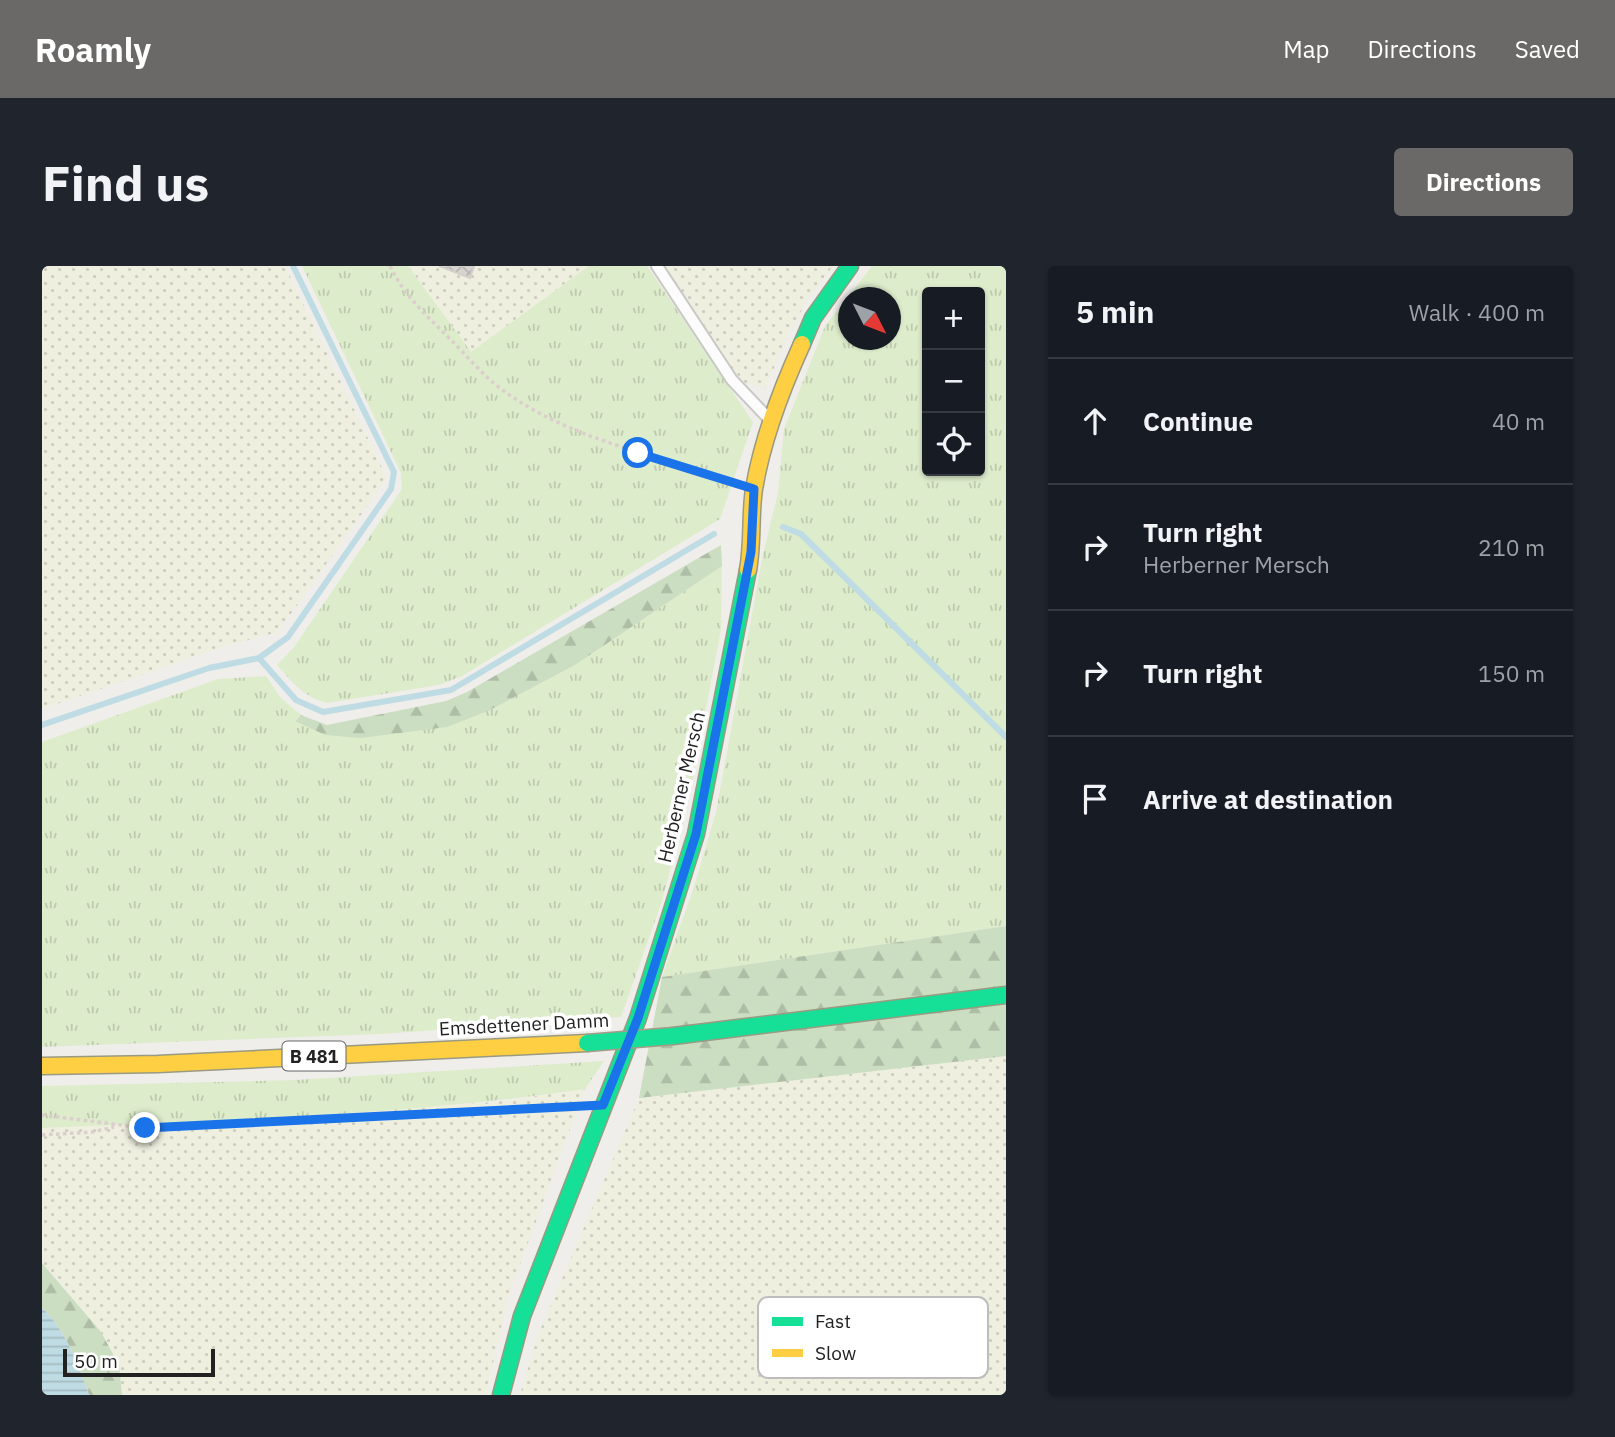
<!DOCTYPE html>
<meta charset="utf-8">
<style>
body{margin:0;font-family:"IBM Plex Sans",sans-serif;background:#20242c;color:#f1f3f6}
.controls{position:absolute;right:21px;top:21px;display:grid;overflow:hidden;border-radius:7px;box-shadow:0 2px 5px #0004}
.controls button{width:63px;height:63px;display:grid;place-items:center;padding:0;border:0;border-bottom:2px solid #363941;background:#171b24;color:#f1f3f6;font:35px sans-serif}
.compass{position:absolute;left:796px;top:21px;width:63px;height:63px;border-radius:50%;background:#171b24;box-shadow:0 2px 5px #0004;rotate:132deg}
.scale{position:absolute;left:21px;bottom:18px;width:152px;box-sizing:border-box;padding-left:7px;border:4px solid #222;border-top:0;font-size:19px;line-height:24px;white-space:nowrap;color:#222;-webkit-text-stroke:5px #fff;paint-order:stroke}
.stop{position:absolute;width:21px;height:21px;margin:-16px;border:5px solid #1a73e8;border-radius:50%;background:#fff}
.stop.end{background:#1a73e8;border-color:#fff;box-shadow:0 2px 7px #0008}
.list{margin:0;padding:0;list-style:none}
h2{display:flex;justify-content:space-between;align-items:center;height:91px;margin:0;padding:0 28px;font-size:30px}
h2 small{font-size:23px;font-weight:400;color:#9ea1a6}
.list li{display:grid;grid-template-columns:46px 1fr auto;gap:21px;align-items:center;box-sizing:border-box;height:126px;padding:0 28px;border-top:2px solid #363941}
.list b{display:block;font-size:26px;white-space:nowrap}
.list p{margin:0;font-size:23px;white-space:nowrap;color:#9ea1a6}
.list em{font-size:23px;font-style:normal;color:#9ea1a6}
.icon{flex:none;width:38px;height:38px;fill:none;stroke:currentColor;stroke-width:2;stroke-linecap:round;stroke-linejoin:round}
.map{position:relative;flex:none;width:964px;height:1129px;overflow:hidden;border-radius:7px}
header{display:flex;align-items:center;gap:42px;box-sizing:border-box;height:98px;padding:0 35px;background:#6a6968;color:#fff}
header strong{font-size:33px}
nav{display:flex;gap:38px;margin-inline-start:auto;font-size:24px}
.intro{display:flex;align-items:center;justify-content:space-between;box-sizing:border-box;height:168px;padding:0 42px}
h1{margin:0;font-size:49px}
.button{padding:18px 32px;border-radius:7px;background:#6a6968;color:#fff;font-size:24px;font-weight:700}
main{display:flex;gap:42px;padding:0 42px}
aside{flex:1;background:#171b24;border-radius:7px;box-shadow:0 2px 5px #0004}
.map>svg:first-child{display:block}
.farmland{fill:url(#farmland-dots)}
.grass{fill:url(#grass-tufts);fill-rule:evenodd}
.forest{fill:url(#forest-firs)}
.water{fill:url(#water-rules)}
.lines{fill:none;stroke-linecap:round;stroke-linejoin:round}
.stream{stroke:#bfdbe3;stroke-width:6}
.building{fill:url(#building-cross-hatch);stroke:#d3d0cc;stroke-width:2}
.lane-casing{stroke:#c9c8c7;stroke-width:14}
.fast-casing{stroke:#999a82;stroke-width:19}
.slow-casing{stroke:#999a82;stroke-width:19}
.path{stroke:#dccecd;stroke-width:3.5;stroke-dasharray:3.5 3.5;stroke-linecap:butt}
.lane{stroke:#fdfcfc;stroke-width:10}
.fast{stroke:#16e098;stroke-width:16}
.slow{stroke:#ffcf43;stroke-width:16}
.fast-bridge-casing{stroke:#a79c86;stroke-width:19;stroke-linecap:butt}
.fast-bridge{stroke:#16e098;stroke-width:16}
.route{stroke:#1a73e8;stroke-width:9}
.labels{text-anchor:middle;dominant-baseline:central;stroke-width:7;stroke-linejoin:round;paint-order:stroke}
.shield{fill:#fff;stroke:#646464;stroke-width:2}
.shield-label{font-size:18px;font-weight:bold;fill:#222}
.street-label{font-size:19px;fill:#222;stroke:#fff}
.key{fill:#fff;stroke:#bdbdbd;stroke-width:2}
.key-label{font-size:19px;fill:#222}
</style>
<header>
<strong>Roamly</strong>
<nav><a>Map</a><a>Directions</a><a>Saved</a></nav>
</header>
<div class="intro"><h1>Find us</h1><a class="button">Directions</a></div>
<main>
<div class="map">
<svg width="964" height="1129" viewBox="0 0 964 1129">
<defs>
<pattern id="farmland-dots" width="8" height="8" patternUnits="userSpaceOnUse" patternTransform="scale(1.75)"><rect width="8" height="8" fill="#efefdf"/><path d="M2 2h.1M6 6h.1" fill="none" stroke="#cdcdbf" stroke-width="1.8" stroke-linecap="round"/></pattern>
<pattern id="grass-tufts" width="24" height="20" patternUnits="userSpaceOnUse" patternTransform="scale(1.75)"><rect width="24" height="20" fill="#ddeccb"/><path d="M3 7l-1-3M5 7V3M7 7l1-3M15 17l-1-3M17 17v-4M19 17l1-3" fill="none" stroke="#bdcaae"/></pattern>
<pattern id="forest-firs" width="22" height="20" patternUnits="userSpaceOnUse" patternTransform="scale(1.75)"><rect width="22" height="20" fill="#cbdec1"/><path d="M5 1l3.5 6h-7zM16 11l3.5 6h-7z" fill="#aebea6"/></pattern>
<pattern id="water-rules" width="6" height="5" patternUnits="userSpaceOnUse" patternTransform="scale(1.75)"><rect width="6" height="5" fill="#bfdbe3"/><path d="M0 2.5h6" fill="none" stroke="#a4bcc2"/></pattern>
<pattern id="building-cross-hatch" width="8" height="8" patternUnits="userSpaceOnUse" patternTransform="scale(1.75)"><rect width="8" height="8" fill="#d7d4d2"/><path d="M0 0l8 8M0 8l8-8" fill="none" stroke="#b8b6b4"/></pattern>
</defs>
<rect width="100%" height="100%" fill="#f0eeeb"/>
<path class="farmland" d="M0,0h243l102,212 -109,154 -58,16 -178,61z
M366,0h181l-118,86z
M623,0h168l-25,33 -21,38 -22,52 -20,-6 -12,-13z
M964,790v339h-486l18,-60 101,-237z
M543,823l-78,211 -21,95h-364l-3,-30 -57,-81 -20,-21v-135l247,-12 207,-14z"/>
<path class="grass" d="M260,0h106l63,86 118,-86h58l106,156 -33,97 -258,157 -23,9 -112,18c-23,-6 -35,-21 -50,-38l17,-18 108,-158 -1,-16z
M830,0h134v660l-344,51 31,-87 23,-78 47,-258 15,-61 6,-64 41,-103zM885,26h53v179h-53zM806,32h42v42h-42z
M680,300l-1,64 -35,183 -25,91 -40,113 -240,17 -339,13v-305l176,-63 48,-3 14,21 21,18 -6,5 30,15 165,-25 85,-45z
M562,795l-19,28c-180,26 -362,31 -543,39v-42l253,-6z"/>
<path class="forest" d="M679,279l1,21 -147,99 -85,45 -43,17 -86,11 -36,-3 -30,-14 6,-6 26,10 119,-24 21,-9z
M964,660v130l-367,42 23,-121z
M0,997l59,69 18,33 3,30h-33c-11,-30 -23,-65 -47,-87z"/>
<path class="water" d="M0,1042c24,22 36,57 47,87h-47z"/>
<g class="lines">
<path class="stream" d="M741,261l18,7 205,203
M217,392l37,42 27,12 128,-22 263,-156
M0,459l167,-57 50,-10 29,-21 103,-148 3,-17 -101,-206"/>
</g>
<path class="building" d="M397,0h35l-4,12z"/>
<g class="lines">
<defs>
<path id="lane" d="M615,0l75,114 37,39"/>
<path id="fast" d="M760,78l11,-26 37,-52
M631,770l333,-41
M459,1129l21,-79 116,-298 58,-184 52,-264"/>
<path id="slow" d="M706,304c5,-27 2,-55 6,-81 8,-48 28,-101 48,-145
M0,800l116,-2 429,-21"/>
</defs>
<use href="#lane" class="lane-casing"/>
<use href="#fast" class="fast-casing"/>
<use href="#slow" class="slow-casing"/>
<path class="path" d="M348,0c15,31 37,50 61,74 14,14 29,32 45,45 69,54 155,68 236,96
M0,849l103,13 432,-22
M0,869l50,-3 22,-5"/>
<use href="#lane" class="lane"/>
<use href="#fast" class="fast"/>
<use href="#slow" class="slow"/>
<defs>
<path id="fast-bridge" d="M545,777l86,-7"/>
</defs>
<use href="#fast-bridge" class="fast-bridge-casing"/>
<use href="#fast-bridge" class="fast-bridge"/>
</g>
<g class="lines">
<path class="route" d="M103,862l458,-23 35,-87 58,-184 55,-282 3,-63 -116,-36"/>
</g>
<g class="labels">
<rect class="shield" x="240.5" y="775.5" width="63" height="29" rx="5"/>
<g class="shield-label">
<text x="272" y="790">B 481</text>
</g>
<g class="street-label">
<text transform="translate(639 521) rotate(-77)">Herberner Mersch</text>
<text transform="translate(482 758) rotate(-3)">Emsdettener Damm</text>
</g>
</g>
<rect x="716" y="1031" width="230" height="81" rx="10" class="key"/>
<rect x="730" y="1051" width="31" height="9" fill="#16e098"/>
<rect x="730" y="1083" width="31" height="8" fill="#ffcf43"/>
<g class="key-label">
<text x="773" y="1062">Fast</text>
<text x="773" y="1094">Slow</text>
</g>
</svg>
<div class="controls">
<button>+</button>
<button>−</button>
<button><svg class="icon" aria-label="locate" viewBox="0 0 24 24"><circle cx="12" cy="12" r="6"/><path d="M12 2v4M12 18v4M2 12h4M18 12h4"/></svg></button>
</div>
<svg class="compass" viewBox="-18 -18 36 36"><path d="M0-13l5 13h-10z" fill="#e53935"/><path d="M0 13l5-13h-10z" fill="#9ea1a6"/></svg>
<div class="scale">50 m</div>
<div class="stop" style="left:596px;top:187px"></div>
<div class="stop end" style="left:103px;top:862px"></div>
</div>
<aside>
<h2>5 min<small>Walk · 400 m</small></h2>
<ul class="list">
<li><svg class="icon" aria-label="ahead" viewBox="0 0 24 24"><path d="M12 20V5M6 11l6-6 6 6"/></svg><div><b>Continue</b></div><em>40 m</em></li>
<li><svg class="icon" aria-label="right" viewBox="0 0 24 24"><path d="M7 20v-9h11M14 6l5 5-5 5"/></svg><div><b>Turn right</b><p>Herberner Mersch</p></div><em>210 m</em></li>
<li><svg class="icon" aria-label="right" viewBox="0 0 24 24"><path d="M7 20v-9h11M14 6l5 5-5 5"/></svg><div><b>Turn right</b></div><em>150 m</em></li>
<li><svg class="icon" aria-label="arrive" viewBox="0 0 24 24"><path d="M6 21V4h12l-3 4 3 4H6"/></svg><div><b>Arrive at destination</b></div></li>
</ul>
</aside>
</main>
